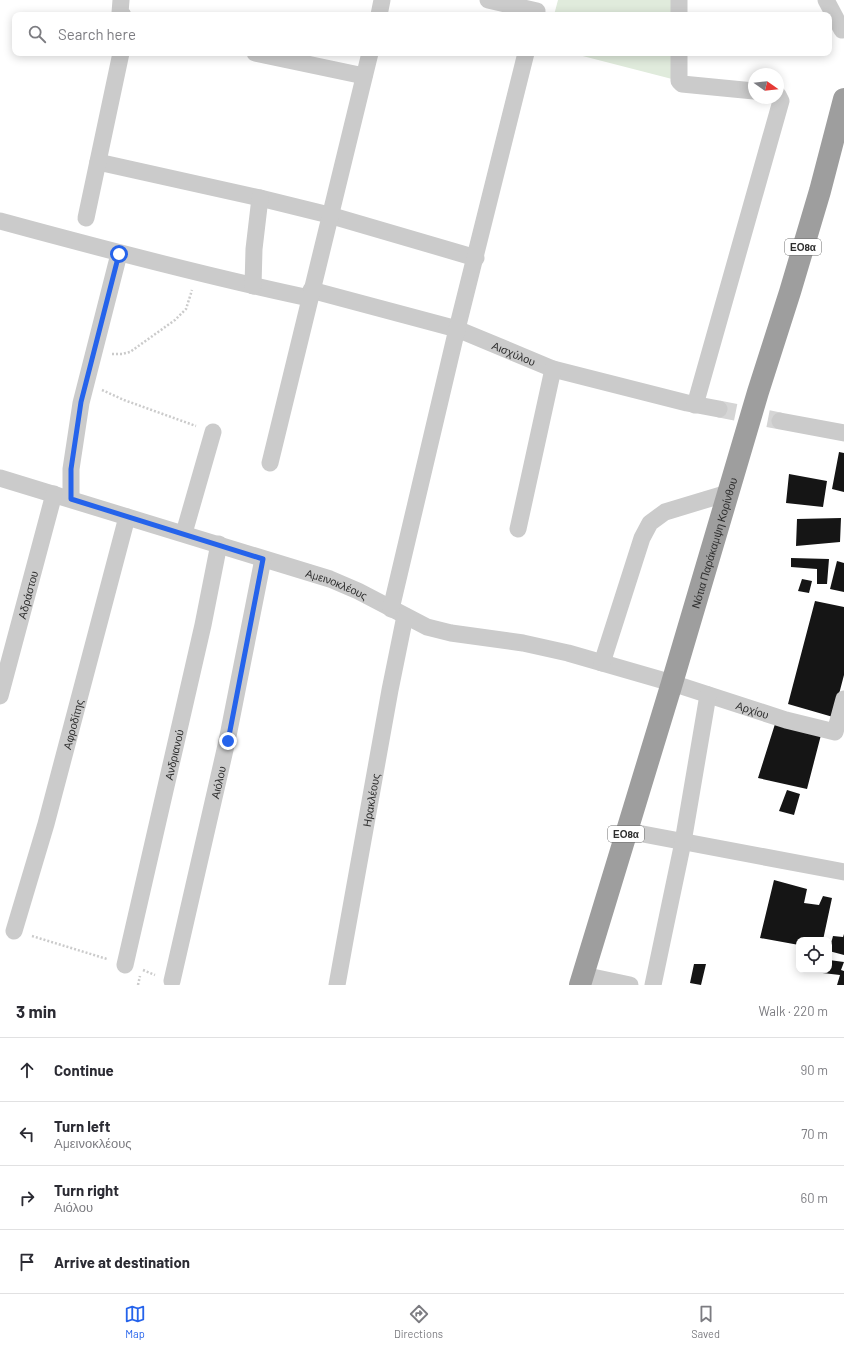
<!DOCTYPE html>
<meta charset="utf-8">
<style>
body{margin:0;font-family:Barlow,sans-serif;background:#f7f7f7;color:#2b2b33}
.controls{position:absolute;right:12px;bottom:12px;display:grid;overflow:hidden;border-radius:8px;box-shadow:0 2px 10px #0003}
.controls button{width:36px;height:36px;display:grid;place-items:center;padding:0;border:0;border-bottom:1px solid #e1e1e2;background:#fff;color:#2b2b33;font:20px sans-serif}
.compass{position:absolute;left:748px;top:68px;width:36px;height:36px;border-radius:50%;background:#fff;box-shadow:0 2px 10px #0003;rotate:104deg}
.stop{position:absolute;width:12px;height:12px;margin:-9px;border:3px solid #2563eb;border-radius:50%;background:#fff}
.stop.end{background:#2563eb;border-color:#fff;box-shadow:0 1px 4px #0008}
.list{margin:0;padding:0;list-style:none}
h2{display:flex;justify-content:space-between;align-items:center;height:52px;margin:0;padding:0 16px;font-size:17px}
h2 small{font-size:13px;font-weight:400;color:#7c7c81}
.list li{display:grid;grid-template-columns:26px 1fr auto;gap:12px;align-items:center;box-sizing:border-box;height:64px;padding:0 16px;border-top:1px solid #e1e1e2}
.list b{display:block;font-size:15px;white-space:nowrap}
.list p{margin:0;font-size:13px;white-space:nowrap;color:#7c7c81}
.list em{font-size:13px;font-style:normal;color:#7c7c81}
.icon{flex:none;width:22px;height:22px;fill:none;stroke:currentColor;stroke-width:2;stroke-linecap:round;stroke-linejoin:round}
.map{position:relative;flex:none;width:844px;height:985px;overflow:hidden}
.search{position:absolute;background:#fff;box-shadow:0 2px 10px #0003;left:12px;right:12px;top:12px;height:44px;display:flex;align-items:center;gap:10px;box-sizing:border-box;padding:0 14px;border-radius:8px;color:#7c7c81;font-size:15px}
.sheet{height:308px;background:#fff}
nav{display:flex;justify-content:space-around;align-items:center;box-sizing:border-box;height:56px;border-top:1px solid #e1e1e2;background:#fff;font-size:11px;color:#7c7c81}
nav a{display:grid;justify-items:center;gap:2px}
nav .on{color:#2563eb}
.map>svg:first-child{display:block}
.green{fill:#e0ebdc}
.building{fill:#151515}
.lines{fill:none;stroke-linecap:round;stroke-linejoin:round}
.minor-tunnel{stroke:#d5d5d5;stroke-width:17;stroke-dasharray:17 8;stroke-linecap:butt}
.path{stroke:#cbcbcb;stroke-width:2.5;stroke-dasharray:2 2;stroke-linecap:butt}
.minor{stroke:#cbcbcb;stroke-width:17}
.trunk{stroke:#9e9e9e;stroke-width:22}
.route{stroke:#2563eb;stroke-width:5}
.labels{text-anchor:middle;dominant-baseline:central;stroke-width:4;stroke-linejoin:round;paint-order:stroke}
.shield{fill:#fff;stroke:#6d6d6d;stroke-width:1}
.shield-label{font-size:10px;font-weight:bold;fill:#2e2e2e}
.street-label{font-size:11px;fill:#2e2e2e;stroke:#fff}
</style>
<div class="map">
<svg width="844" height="985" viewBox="0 0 844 985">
<rect width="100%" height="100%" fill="#fff"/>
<path class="green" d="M558,0h113l1,15h-118z
M571,53h101v26z"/>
<path class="building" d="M839,452l5,1v39l-12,-3z
M789,474l38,7 -4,26 -37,-4z
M841,518l-1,24 -44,4 1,-27z
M791,558l38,1 -2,25h-10v-15l-26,-2z
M837,561l7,2v29l-14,-3z
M802,579l10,2 -3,12 -11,-2z
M815,601l29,6v68l-11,42 -45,-13z
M775,724l46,11 -14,54 -49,-11z
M787,790l13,4 -6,21 -15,-4z
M774,880l33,9 -3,14 15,2 4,-9 9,2 -9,42h-24v5l-39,-7z
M844,934v21l-15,-4 4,-15 10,1z
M829,960l15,2 -3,8 3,1v14h-7l3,-10 -35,-4 24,-1z
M694,964h12l-5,21 -11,-2z"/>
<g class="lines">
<path class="minor-tunnel" d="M719,409l61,12"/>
<path class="path" d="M112,354h10l8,-2 45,-32 11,-11 6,-19
M102,390l22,10 72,26
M32,936l75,23
M143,970l12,5
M138,985l2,-9"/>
<g class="minor">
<path d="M121,0l-1,13 3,2"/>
<path d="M488,0l49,11"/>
<path d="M679,0v15"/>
<path d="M826,0l16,30"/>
<path d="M379,15l3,-15"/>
<path d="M255,53l109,23"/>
<path d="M679,53v28l3,3 72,7"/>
<path d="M98,162l162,36 69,17 147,43"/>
<path d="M86,218l35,-165"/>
<path d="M0,221c103,28 205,55 309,77"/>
<path d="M253,286l1,-37 6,-51"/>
<path id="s1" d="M311,290l146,39 96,40 134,34 32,6"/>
<path d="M695,405l86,-304 -3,-6"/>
<path d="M780,421l64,12"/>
<path d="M270,463l100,-410"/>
<path id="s2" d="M0,478l330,101 28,12 69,36 24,6 72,10 45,10 104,30 114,37 49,12 9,-33"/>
<path d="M71,499v-30l10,-66 38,-149"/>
<path d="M518,529l35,-160"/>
<path d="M184,533l29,-101"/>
<path d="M391,609l66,-280 69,-276"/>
<path d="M602,663l40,-125 8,-15 15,-11 63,-19"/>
<path id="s3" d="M0,696l54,-202"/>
<path d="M627,831l217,41"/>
<path id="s4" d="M14,931l32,-107 81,-307"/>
<path id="s5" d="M125,965l78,-340 16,-81"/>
<path d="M583,975l47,10"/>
<path id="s6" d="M172,981l55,-240 36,-182"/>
<path id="s7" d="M337,985l53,-295 15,-74"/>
<path d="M653,985l30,-143 25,-147"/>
</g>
<path class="trunk" id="s8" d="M580,985l92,-302 86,-291 32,-100 30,-101 24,-92"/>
</g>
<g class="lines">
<path class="route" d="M119,254l-38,148 -10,67v30l192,60 -35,182"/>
</g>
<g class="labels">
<g class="shield">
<rect x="785" y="239" width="36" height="16" rx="3"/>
<rect x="608" y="826" width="36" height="16" rx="3"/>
</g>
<g class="shield-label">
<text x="803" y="247">ΕΟ8α</text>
<text x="626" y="834">ΕΟ8α</text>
</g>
<g class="street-label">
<text stroke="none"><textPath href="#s1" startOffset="213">Αισχύλου</textPath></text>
<text stroke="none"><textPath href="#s8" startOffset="462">Νότια Παράκαμψη Κορίνθου</textPath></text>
<text stroke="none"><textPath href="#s2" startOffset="353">Αμεινοκλέους</textPath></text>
<text stroke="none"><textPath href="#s3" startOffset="105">Αδράστου</textPath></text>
<text stroke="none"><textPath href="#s2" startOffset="790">Αρχίου</textPath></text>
<text stroke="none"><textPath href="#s4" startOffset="215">Αφροδίτης</textPath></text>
<text stroke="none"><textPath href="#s5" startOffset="216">Ανδριανού</textPath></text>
<text stroke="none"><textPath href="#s6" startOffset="204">Αιόλου</textPath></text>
<text stroke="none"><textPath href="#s7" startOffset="188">Ηρακλέους</textPath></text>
</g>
</g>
</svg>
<div class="controls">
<button><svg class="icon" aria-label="locate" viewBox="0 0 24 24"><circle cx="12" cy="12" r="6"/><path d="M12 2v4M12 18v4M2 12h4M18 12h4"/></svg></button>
</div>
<svg class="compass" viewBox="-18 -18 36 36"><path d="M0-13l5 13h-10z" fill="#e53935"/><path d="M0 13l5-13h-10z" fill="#7c7c81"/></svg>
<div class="stop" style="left:119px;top:254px"></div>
<div class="stop end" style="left:228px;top:741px"></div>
<div class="search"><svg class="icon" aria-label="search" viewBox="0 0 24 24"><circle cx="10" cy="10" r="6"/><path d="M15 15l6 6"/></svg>Search here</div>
</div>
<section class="sheet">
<h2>3 min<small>Walk · 220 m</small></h2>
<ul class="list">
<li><svg class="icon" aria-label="ahead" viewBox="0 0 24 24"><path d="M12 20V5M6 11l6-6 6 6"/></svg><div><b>Continue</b></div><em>90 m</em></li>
<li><svg class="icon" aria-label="left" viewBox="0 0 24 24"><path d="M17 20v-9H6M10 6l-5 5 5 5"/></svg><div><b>Turn left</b><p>Αμεινοκλέους</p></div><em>70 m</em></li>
<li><svg class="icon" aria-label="right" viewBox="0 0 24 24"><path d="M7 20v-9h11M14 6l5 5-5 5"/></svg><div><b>Turn right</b><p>Αιόλου</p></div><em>60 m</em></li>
<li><svg class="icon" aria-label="arrive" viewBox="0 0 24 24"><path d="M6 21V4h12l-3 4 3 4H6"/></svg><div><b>Arrive at destination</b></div></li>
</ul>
</section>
<nav>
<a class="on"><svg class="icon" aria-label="map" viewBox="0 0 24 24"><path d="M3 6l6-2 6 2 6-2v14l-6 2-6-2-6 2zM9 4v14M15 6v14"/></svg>Map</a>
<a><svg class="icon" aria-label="directions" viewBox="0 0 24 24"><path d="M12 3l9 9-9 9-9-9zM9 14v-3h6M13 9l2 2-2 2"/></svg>Directions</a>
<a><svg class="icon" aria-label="saved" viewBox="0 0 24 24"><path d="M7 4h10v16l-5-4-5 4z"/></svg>Saved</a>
</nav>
